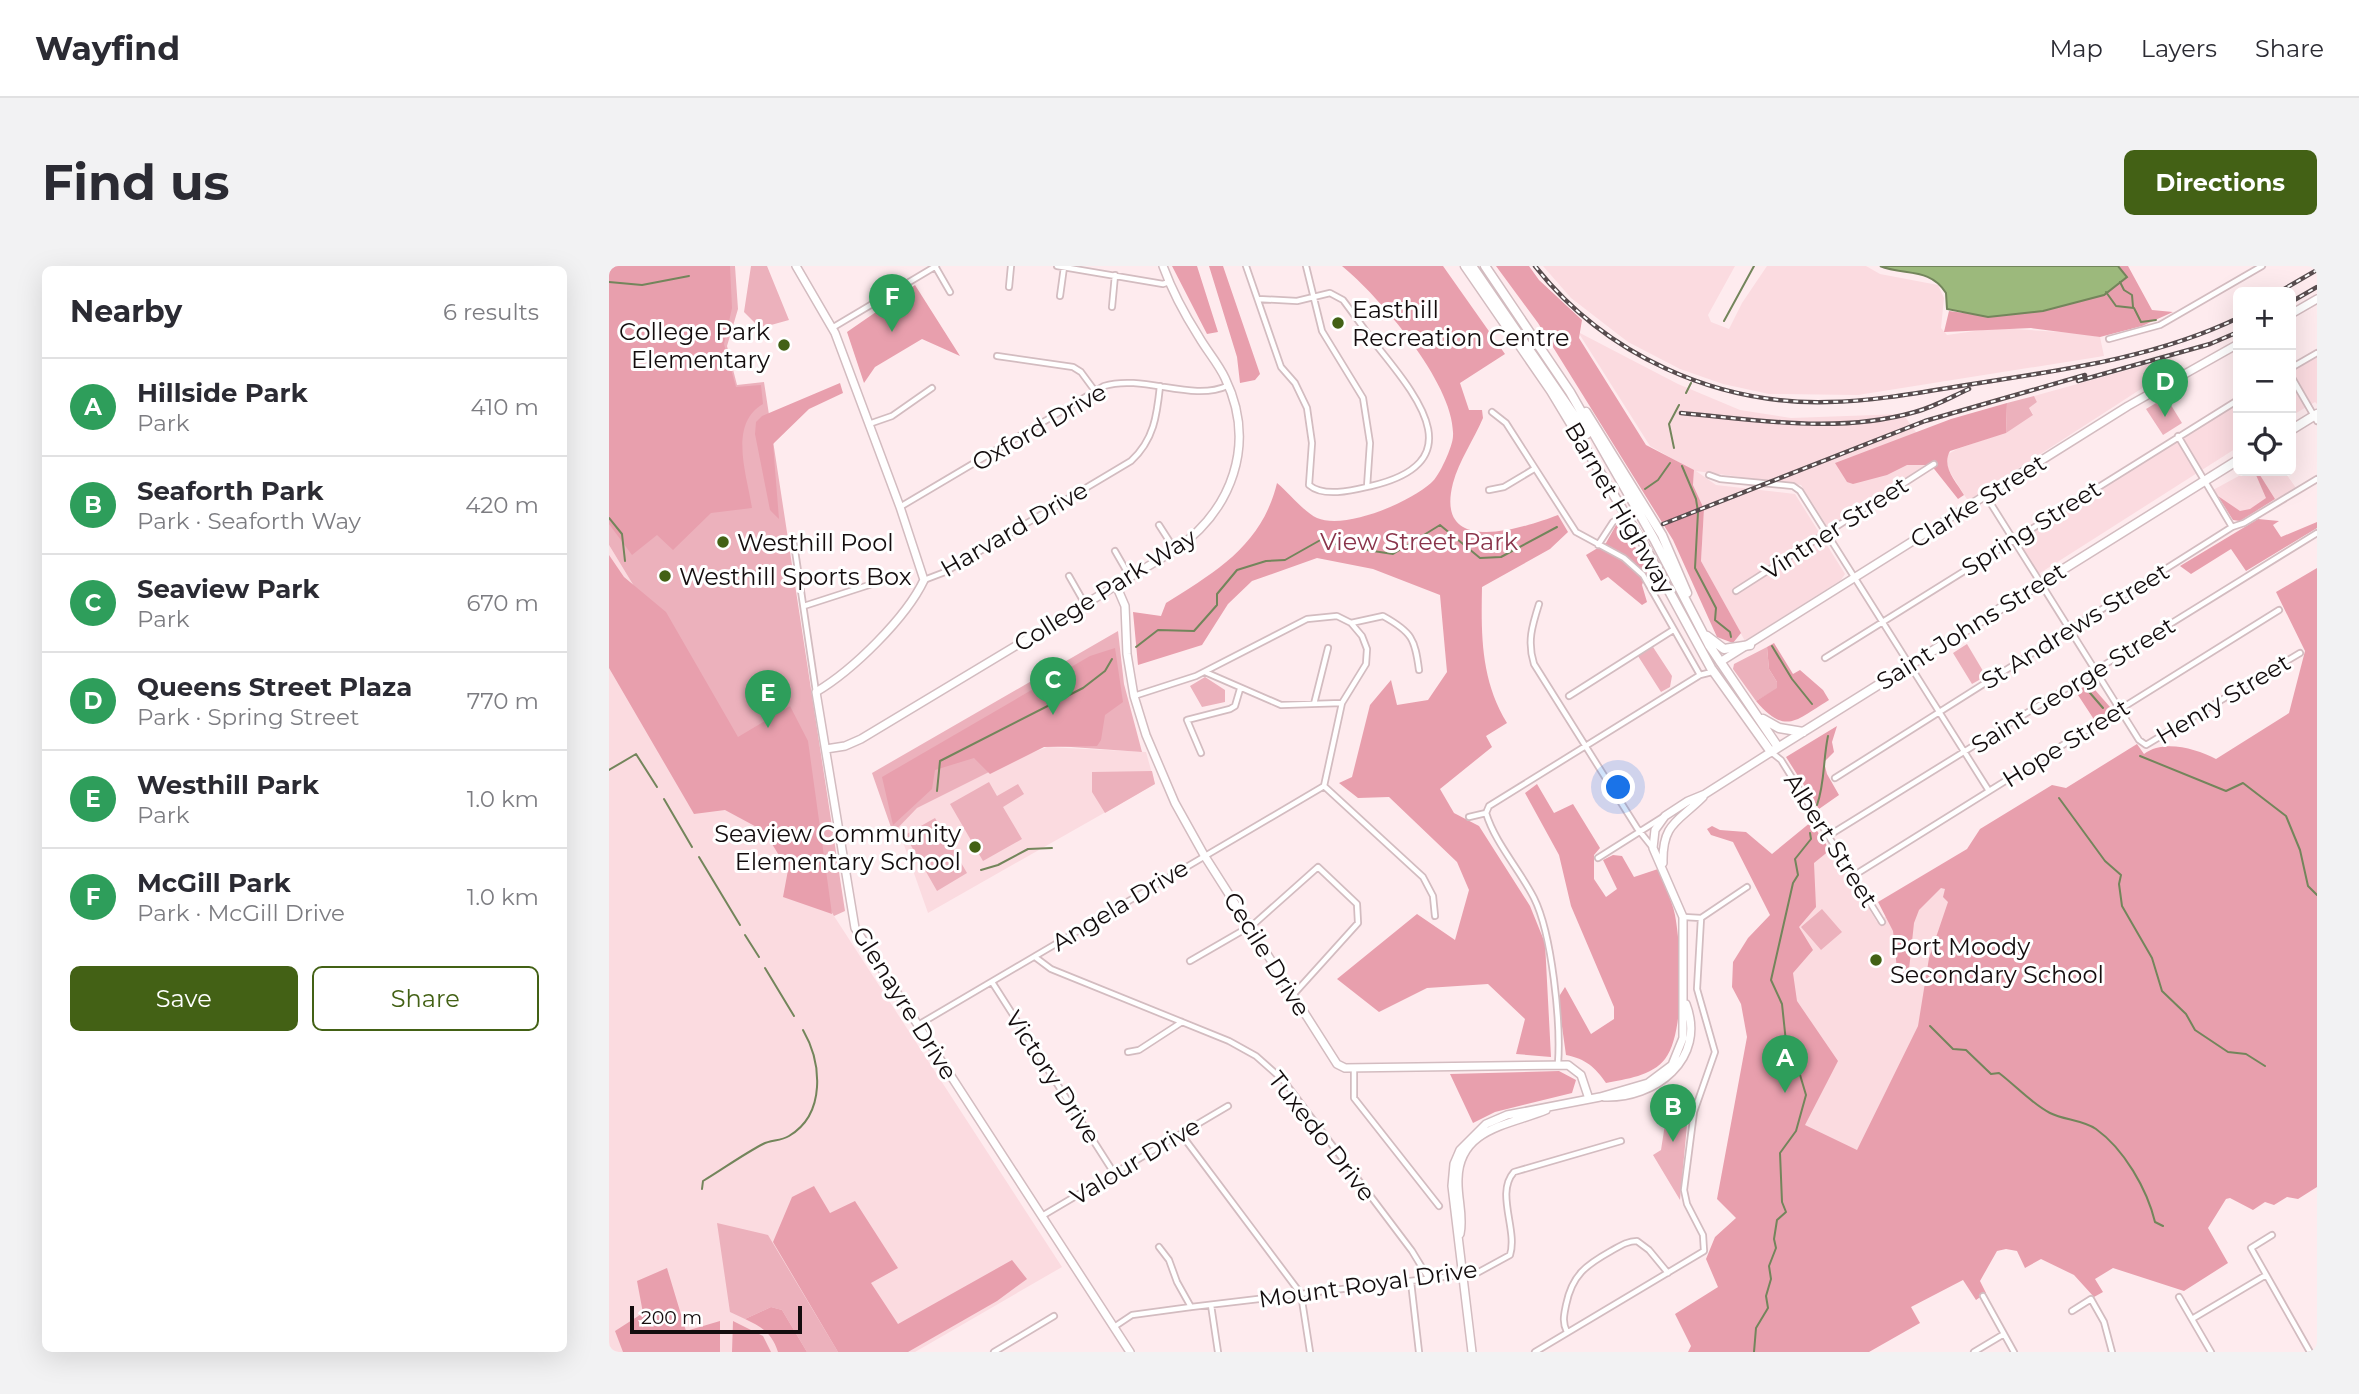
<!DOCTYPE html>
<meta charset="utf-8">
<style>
body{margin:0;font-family:Montserrat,sans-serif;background:#f2f2f3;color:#2b2b33}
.controls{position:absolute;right:21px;top:21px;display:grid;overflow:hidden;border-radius:10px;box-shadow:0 7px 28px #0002}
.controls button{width:63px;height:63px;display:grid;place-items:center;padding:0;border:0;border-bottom:2px solid #e1e1e2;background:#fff;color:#2b2b33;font:35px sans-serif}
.scale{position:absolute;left:21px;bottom:18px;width:172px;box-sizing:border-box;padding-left:7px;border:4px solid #140d0e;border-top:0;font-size:19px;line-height:24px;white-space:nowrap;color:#140d0e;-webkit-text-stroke:5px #fff;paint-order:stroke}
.you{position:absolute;left:1010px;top:522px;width:24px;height:24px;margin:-18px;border:5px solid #fff;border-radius:50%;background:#1a73e8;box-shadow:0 0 0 10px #1a73e833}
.badge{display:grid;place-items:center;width:46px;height:46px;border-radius:50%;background:#436115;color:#fff;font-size:23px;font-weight:700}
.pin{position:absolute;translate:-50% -58px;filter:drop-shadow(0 2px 4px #0008)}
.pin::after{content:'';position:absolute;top:37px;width:24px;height:21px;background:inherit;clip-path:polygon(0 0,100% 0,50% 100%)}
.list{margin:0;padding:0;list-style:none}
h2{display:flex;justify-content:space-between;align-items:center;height:91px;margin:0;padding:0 28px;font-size:30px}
h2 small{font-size:23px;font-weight:400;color:#7c7c81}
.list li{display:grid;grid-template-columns:46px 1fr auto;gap:21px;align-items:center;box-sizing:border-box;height:98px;padding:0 28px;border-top:2px solid #e1e1e2}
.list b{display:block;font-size:26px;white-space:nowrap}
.list p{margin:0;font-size:23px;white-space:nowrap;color:#7c7c81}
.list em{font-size:23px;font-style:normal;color:#7c7c81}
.actions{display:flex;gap:14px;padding:21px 28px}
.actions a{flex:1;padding:16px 0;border:2px solid #436115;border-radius:10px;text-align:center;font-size:24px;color:#436115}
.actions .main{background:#436115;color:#fff}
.icon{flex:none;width:38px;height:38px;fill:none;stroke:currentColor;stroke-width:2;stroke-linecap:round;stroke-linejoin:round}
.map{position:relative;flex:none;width:1708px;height:1086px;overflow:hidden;border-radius:10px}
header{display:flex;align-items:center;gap:42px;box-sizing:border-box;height:98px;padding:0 35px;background:#fff;border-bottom:2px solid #e1e1e2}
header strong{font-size:33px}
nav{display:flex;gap:38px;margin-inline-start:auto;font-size:24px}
.intro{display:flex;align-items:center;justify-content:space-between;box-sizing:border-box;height:168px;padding:0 42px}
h1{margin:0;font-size:49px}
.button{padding:18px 32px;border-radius:10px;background:#436115;color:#fff;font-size:24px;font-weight:700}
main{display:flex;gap:42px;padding:0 42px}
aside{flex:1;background:#fff;border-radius:10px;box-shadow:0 7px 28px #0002}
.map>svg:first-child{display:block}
.built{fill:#fbdbe0}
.green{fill:#ecb1bc}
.forest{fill:#e89fad}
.water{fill:#9cb97c;stroke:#73855b;stroke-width:2}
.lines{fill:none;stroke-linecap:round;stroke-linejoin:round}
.stream{stroke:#73855b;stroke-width:2}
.street-casing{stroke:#d3bcc0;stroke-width:8}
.secondary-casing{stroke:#d3bcc0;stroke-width:10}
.primary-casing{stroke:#d3bcc0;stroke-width:11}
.street{stroke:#fff;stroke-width:4.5}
.secondary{stroke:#fff;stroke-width:7}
.primary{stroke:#fff;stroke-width:8}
.rail-casing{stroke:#574c4e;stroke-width:4.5}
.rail{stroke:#fff;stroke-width:2;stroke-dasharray:5;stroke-linecap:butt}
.poi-dot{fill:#436115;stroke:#fff;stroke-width:2.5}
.labels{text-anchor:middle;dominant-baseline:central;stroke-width:6;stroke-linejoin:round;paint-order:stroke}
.poi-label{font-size:24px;fill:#140d0e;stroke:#fff;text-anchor:start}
.street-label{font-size:24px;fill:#140d0e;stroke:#fff}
.park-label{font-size:24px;fill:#8a344b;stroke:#fff}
</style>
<header>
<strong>Wayfind</strong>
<nav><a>Map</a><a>Layers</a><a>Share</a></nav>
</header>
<div class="intro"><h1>Find us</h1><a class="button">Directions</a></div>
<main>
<aside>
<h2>Nearby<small>6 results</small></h2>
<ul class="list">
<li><span class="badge" style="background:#2e9e5b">A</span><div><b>Hillside Park</b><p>Park</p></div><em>410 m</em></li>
<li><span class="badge" style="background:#2e9e5b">B</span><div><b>Seaforth Park</b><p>Park · Seaforth Way</p></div><em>420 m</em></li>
<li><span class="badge" style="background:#2e9e5b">C</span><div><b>Seaview Park</b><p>Park</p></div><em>670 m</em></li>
<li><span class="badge" style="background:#2e9e5b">D</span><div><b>Queens Street Plaza</b><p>Park · Spring Street</p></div><em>770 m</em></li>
<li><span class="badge" style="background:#2e9e5b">E</span><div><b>Westhill Park</b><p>Park</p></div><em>1.0 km</em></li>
<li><span class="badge" style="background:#2e9e5b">F</span><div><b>McGill Park</b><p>Park · McGill Drive</p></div><em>1.0 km</em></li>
</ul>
<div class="actions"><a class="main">Save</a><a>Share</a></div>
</aside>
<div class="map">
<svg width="1708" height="1086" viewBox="0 0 1708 1086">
<rect width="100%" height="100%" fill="#feebee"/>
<path class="built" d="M934,0h192l-27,49 3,7 18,7 13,-26 25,-37h99l14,8 58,11 6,13 -3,30 6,7 49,-7 81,5 23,4 4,19 -246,39 -89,-1 -46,-10 -43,-15 -52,-27 -57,-44z
M969,66l100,52 62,26 51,8 112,-4 28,39 10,5 16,-9 41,-14 35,-21 -4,-6 8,-6 -3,-6 137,-38 7,7 -210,136 -27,-43 -111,73 -29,-46 -105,-14 20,14 79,9 50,80 -4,6 -96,61 -44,-80 3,-52 -11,-24 1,-14 -44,-25z
M1708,87v51l-2,-2 -24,14v-48z
M1629,135v46l-201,128 -23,-36z
M1639,205h36l12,17 -56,33 -7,-1 -20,-30z
M0,279l225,371 228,351 -147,85h-306z
M438,481l99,5 9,32 -227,129 -37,-105z
M1400,574l5,9 -157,302 -54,-26 -23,-128 31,-140 18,-13 48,78z"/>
<path class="green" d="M0,0h126l3,43 -11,37 10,39 27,-3 81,529 -11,5 -225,-371z
M142,0h16l22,54 -29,8 -16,-16z
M1425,130l3,6 -8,6 4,7 -27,18 1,-30z
M1557,131l16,26 -19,12 -17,-26z
M509,365l6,53 18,68 -99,-7 -126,63 -24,25 -21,-60z
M1358,378l19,32 -14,8 -19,-31z
M1044,381l19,29 -2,11 -9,5 -23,-36z
M1158,381l2,22 8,13v7l-21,12 -23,-32 1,-5z
M596,411l20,13v12l-23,5 -12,-21z
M543,505l3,13 -50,29 -13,-21v-20z
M380,516l8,14 21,-12 6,10 -21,13 19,32 -39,22 -33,-57z
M326,552l32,55 -30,18 -32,-56z
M1213,643l20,23 -21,18 -20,-23z
M1071,823l8,25 -8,86 -27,-45 8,-5 9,-58z
M108,957l51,12 70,117h-31l-25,-42 -11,-3 -26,12 -15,-7z"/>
<path class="forest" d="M0,0h121l2,42 -8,36 12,43 25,-2 2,19c-35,20 -16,71 -11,104l-41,5 -38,37 -16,-15 -25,20 -23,-31z
M563,0h25l21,66 -11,2z
M600,0h14l37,108 -5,6 -15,3 -3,-26z
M733,0h101l62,88 -45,29 9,27h13l1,8c-9,21 -24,43 -30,65 -19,74 68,46 105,32l10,17 -18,17 -68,38c-1,49 -1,93 25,136l-21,13 6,11 -52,42 14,24 25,13 51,80 15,37 6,114 -35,-3 9,-35 -37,-35 -61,4 -48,24 -42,-33 80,-65 38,26 14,-50 -12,-28 -68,-65 -31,1 -19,-15 13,-6 18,-72 21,-25 6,25 31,-5 19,-28 -7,-77 -67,-26 -56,-11 -65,23 -24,23 -26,41 -64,20 -5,-53 28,4 5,-13c51,-32 96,-58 111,-120 12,10 27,29 40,35 29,12 93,-16 114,-35 8,-6 22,-37 22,-47 3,-50 -74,-140 -111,-170z
M887,0h33l10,14 43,40 -3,18 67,107 48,25 -1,15 11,24 -3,52 40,72 -8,10 -16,-6 -44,-97 -135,-217z
M1509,0h10l24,44 21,2 -31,14 -42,11 -69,-9 -87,4 5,-21c75,11 111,-6 178,-34z
M306,19l45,71 -38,-17 -47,28 -11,16 -17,-51z
M231,117l3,10 -34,16 -36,35 6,75 -9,-9 -15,-76 1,-12 6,-6z
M1398,137l-1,30 -56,18c-9,16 6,30 14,44l-6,4 -27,-34h-24l-20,10 -34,9 -6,-2 -12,-19 116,-44z
M1649,206l17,27 -35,22 -7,-1 -15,-24 22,15 10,-2 16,-11 -10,-23z
M1649,253l21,2 -6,4 8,12 36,-15v6l-71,43 -15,-22 -40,25 -11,-8z
M1007,259l7,1 25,43 -6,16 5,17 -5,3 -34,-28 -7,4 -15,-26 20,-12z
M0,289l15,22 42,35 72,125 52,-31 18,35 24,173 -49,-17 5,-27 -24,-39 -39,-21 -31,4 -85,-146z
M1708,302v619l-19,12 -11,-2 -13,8 -9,-3 -12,8 -23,-12 -4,1 -18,29 20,35 -44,28 -71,-23 -18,11 8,13 -9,5 -20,-22 -33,-16 -16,9 -8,-17 -11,-2 -9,2 -17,30 6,12 -10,7 -13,-20 -52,27 9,16 -51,29h-181l3,-6 -16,-32 43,-27 -12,-28 9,-22 21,-19 -19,-19 30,-162 -6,-33 -9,-17 1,-25 15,-24 22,-23 -37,-73 -22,-7 -4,-6 5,-3 8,4 26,2 26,22 39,-32 19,28 -16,13 2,44 -17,20 14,23 -20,23 4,28 41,60 -33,64 52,25 61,-124 11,-68 19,-56 -5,-5 2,-8 -4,-1 -22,22 -5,13 -6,56h-10l-5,-48 -15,-29 89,-53 13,-20 72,-44 14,3 71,-44 7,10c20,-15 52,-5 72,5l73,-46 16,-62 -29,-59z
M1165,377l19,31 7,-4 23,20 6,10c-33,20 -43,36 -73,1l21,-13v-6l-8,-13 -2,-22z
M506,382l8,54 -18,13 -4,25 -4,6 -53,1 -54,27 -16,-16 -39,12 -3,19 -39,36 -11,-48 208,-121z
M1480,417l21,24 -2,6 -13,8 -19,-29z
M1228,460l-5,16 2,10 -10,10 3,12 12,21 -20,14 -33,-52z
M928,518l17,29 19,-9 27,44 -6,7v24l12,18 11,-8 -14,-29 10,-5 9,1 12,21 24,-8c5,15 14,30 17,46 6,32 11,117 -10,144 -13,17 -39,20 -59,24 -11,-16 -20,-24 -40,-28l-8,-57 7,-11 26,47 23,-15v-12l-43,-101 -12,-51 -34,-62z
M950,805l17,9 -4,13 -77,19 -22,11 -23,-49z
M205,920l16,27 25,-12 43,67 -27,15 27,41 114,-64 15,19 -30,22 -89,51h-70l-65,-110 19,-45z
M58,1002l19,63 34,-10v31h-97l-8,-21 28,-18 -6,-32z
M162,1041l11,3 25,42h-29c-6,-19 -16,-25 -33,-33z
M124,1055l30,15 8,16h-39z"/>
<path class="water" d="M1271,0h238l9,11 -23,18 -61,16 -55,6 -41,-8 -1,-16c-16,-26 -42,-17 -66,-27z"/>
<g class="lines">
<path class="stream" d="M0,16l33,3 47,-9
M1511,16l4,8 8,5 1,12
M1497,26l10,14 18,2 7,14 15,-2
M1115,55l30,-55
M1077,127l5,-10
M1065,182l-5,-24 10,-19
M1073,200l14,33 2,13 -3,56 21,40 -1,12 15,12 1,5
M1036,223l13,-9 12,-17
M0,252l13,16 3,27
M1163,380l20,33 20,25
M527,381l22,-17 36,1 23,-26v-11l20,-24 29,-9 19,-1 39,-22 16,8 53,8 47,-29 40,33 21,-1 56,-30
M1475,420l19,22
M1531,490l86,35 17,-8 43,33 14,34 8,36 9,9
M0,504l27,-16 21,33
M328,525l3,-30 143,-73 22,-17 7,-12
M1450,532l46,63 16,14 -2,9 3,22 30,52 10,33 24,23 9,16 33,22 18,2 19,12
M55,533l28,48
M1208,539c8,-22 6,-46 11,-69
M90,591l41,68
M372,604l17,-5 30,-16 24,-1
M136,669l14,22
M156,702l29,48
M1321,760l23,23 13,1 25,24 8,-1c16,12 33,31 51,40 14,7 33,7 46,16 28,20 51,60 59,93l8,4
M93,923l1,-8c20,-12 39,-26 60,-37 8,-4 18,-3 26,-8 37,-22 33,-73 14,-106
M1145,1086l2,-24 12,-20 -2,-12 5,-17 -2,-13 7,-18 -2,-9 3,-19 9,-8 -4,-10 -2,-49 16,-22 10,-36 -8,-27 -12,-26 -4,-38 -11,-24 22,-97 5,-8 -3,-16 16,-20 -1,-6"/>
<defs>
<path id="street" d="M326,0l15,26
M448,0l106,18 6,-2
M637,0l35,101 14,16 12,25 5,35 -3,42c15,13 45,5 62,1 98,-23 51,-84 10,-135 -13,-16 -25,-34 -38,-51l-13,-7 -33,8 -39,-2
M697,0l16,65 41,67 7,45 -3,44
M400,21l2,-21
M451,30l4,-29
M503,41l3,-32
M223,62l104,-62
M1500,73l51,-14 102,-59
M388,90l76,11 8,5 14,19
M1682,102l26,-15
M1682,110l26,45
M883,146l14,11 70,109 48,26 19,17 57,100
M260,158l23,-8 40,-28
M1569,170l54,91
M1100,209l11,4 73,7 7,5 189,300
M880,224l15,-3 30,-18
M1377,230l153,244 7,5 154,-92
M291,241l204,-121c39,-12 88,16 123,0
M550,259l16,25
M184,271l23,155
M989,279l15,-23 23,-15
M506,285l15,26
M460,310l16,28
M315,314l21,-8 186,-111c23,-21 26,-46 29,-75
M1127,325l198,-127
M930,338c-7,22 -12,38 -5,60l103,164 16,20
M195,340l65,-21
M742,357l32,-7c29,16 32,23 36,54
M1216,392l413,-258
M596,406l76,33 61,-2
M525,430l62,-20 111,-57 30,-3 14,7 11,13 5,13 -1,15 -24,39 -18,83
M960,430l104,-66
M705,438l14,-56
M1162,486l10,8 101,162
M592,487l-14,-33 43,-11 5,-3 5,-17
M1226,512l397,-251 12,-4 73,-44
M715,520l99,91 10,19 2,20
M877,547l3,-7 211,-131 12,-3
M877,547c9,30 34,57 48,85 18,36 27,125 24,166
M860,551l17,-4
M1219,570l489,-303
M989,592l65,-41
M1244,610l426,-266
M1075,651l17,1 46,-31
M426,691l16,12 178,72 27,15 27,24 129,171 17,28
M581,695l64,-37 64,-57 39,37 1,19 -65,72
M383,716l122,191
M309,759l406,-239
M519,786l11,-2 43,-28
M745,802v30l85,108
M572,868l120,160 9,58
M433,950l186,-110
M1663,969l-21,13 59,104
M550,981l10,13 8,22 14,25
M802,1016l8,70
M1374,1030l31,56
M1570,1031l32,55
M602,1039l7,47
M1463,1045l19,-12 13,23 8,30
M1583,1053l74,-44
M505,1061l18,-12 59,-8 286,-34 33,-18c8,-25 -15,-62 4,-83l107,-31
M958,1066c-5,-10 -3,-17 -1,-27 6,-30 20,-40 45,-54 9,-5 16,-10 26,-10l12,9 19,23
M385,1086l60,-36
M926,1086l169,-101 -1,-16 -16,-31 -3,-14 10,-78 21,-60 -18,-63 4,-71
M1365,1086l30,-18"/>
<path id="secondary" d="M187,0l39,67 65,174 24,73c-18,38 -71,90 -108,112l39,236 275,424
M1682,48l26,-15
M507,319l9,21 2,48 7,42 12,39 29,68 29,52 133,209 8,4 223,-3 13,10 8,24
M1111,396l408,-256 110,-62
M217,483l19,-3 16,-7 314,-189c57,-40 82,-106 50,-172 -7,-15 -18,-27 -26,-41 -14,-22 -27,-46 -36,-71
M1054,597c-1,-40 15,-41 40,-66
M995,831c51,2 103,-38 82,-93
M851,968c4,-18 -3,-36 -2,-55 1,-51 52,-54 88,-69
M863,1086l-20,-166 2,-22 6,-14 26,-26 21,-9 93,-18 48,-14 24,-18 11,-27v-121l-30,-69 2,-18 10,-14 23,-15 17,-7 66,-42"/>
<path id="primary" d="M856,0l86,125 93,154 67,123 60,84 467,-292
M863,0l115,168
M876,0l85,126 84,147 55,106 69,102
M977,146l76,123 25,58
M1682,164l26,-16
M1098,370l17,13 26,-4
M1154,453l16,9 24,4"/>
</defs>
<use href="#street" class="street-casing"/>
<use href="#secondary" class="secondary-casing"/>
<use href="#primary" class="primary-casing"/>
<use href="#street" class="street"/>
<use href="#secondary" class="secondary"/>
<use href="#primary" class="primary"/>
<defs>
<path id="rail" d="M926,0c70,89 181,139 293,136 55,-1 110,-13 164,-21 84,-13 169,-26 246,-63
M1670,26l38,-22
M1682,36l26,-15
M1469,115l132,-37 28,-12
M1072,147c78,7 157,21 234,-1 19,-5 36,-15 54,-23
M1054,258l262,-103 160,-46"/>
</defs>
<use href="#rail" class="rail-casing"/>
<use href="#rail" class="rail"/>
</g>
<g class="poi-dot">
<circle cx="729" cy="57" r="7"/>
<circle cx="175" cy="79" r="7"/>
<circle cx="114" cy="276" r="7"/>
<circle cx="56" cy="310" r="7"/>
<circle cx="366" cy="581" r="7"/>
<circle cx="1267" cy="694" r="7"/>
</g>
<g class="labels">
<g class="poi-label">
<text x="743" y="43">Easthill<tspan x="743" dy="28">Recreation Centre</tspan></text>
<text x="161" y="65" text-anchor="end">College Park<tspan x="161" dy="28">Elementary</tspan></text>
<text x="128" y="276">Westhill Pool</text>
<text x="70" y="310">Westhill Sports Box</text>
<text x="352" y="567" text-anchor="end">Seaview Community<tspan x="352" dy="28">Elementary School</tspan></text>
<text x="1281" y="680">Port Moody<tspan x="1281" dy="28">Secondary School</tspan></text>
</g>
<g class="street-label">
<text transform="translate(430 161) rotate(-30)">Oxford Drive</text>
<text transform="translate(1369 235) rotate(-32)">Clarke Street</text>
<text transform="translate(1011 242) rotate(60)">Barnet Highway</text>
<text transform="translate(1226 262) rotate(-33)">Vintner Street</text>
<text transform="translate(1422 262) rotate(-32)">Spring Street</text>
<text transform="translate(405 263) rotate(-30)">Harvard Drive</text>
<text transform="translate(496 324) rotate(-32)">College Park Way</text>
<text transform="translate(1362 360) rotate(-32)">Saint Johns Street</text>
<text transform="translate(1466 360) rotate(-32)">St Andrews Street</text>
<text transform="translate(1464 419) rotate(-32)">Saint George Street</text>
<text transform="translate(1614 433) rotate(-31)">Henry Street</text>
<text transform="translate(1457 477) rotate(-32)">Hope Street</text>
<text transform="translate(1222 574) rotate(58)">Albert Street</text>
<text transform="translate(511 639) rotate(-31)">Angela Drive</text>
<text transform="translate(658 688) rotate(58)">Cecile Drive</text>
<text transform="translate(296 737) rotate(58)">Glenayre Drive</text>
<text transform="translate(444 811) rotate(57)">Victory Drive</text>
<text transform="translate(713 870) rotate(52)">Tuxedo Drive</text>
<text transform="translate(526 895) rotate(-31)">Valour Drive</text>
<text transform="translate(759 1018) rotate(-8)">Mount Royal Drive</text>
</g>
<g class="park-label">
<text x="810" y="275">View Street Park</text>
</g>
</g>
</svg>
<div class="controls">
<button>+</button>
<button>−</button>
<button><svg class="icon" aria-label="locate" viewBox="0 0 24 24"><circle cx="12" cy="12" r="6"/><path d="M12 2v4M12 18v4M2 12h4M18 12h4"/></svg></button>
</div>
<div class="scale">200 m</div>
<div class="you"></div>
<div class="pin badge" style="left:1176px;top:827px;background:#2e9e5b">A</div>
<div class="pin badge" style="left:1064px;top:876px;background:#2e9e5b">B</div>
<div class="pin badge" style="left:444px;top:449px;background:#2e9e5b">C</div>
<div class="pin badge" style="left:1556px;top:151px;background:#2e9e5b">D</div>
<div class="pin badge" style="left:159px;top:462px;background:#2e9e5b">E</div>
<div class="pin badge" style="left:283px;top:66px;background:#2e9e5b">F</div>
</div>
</main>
